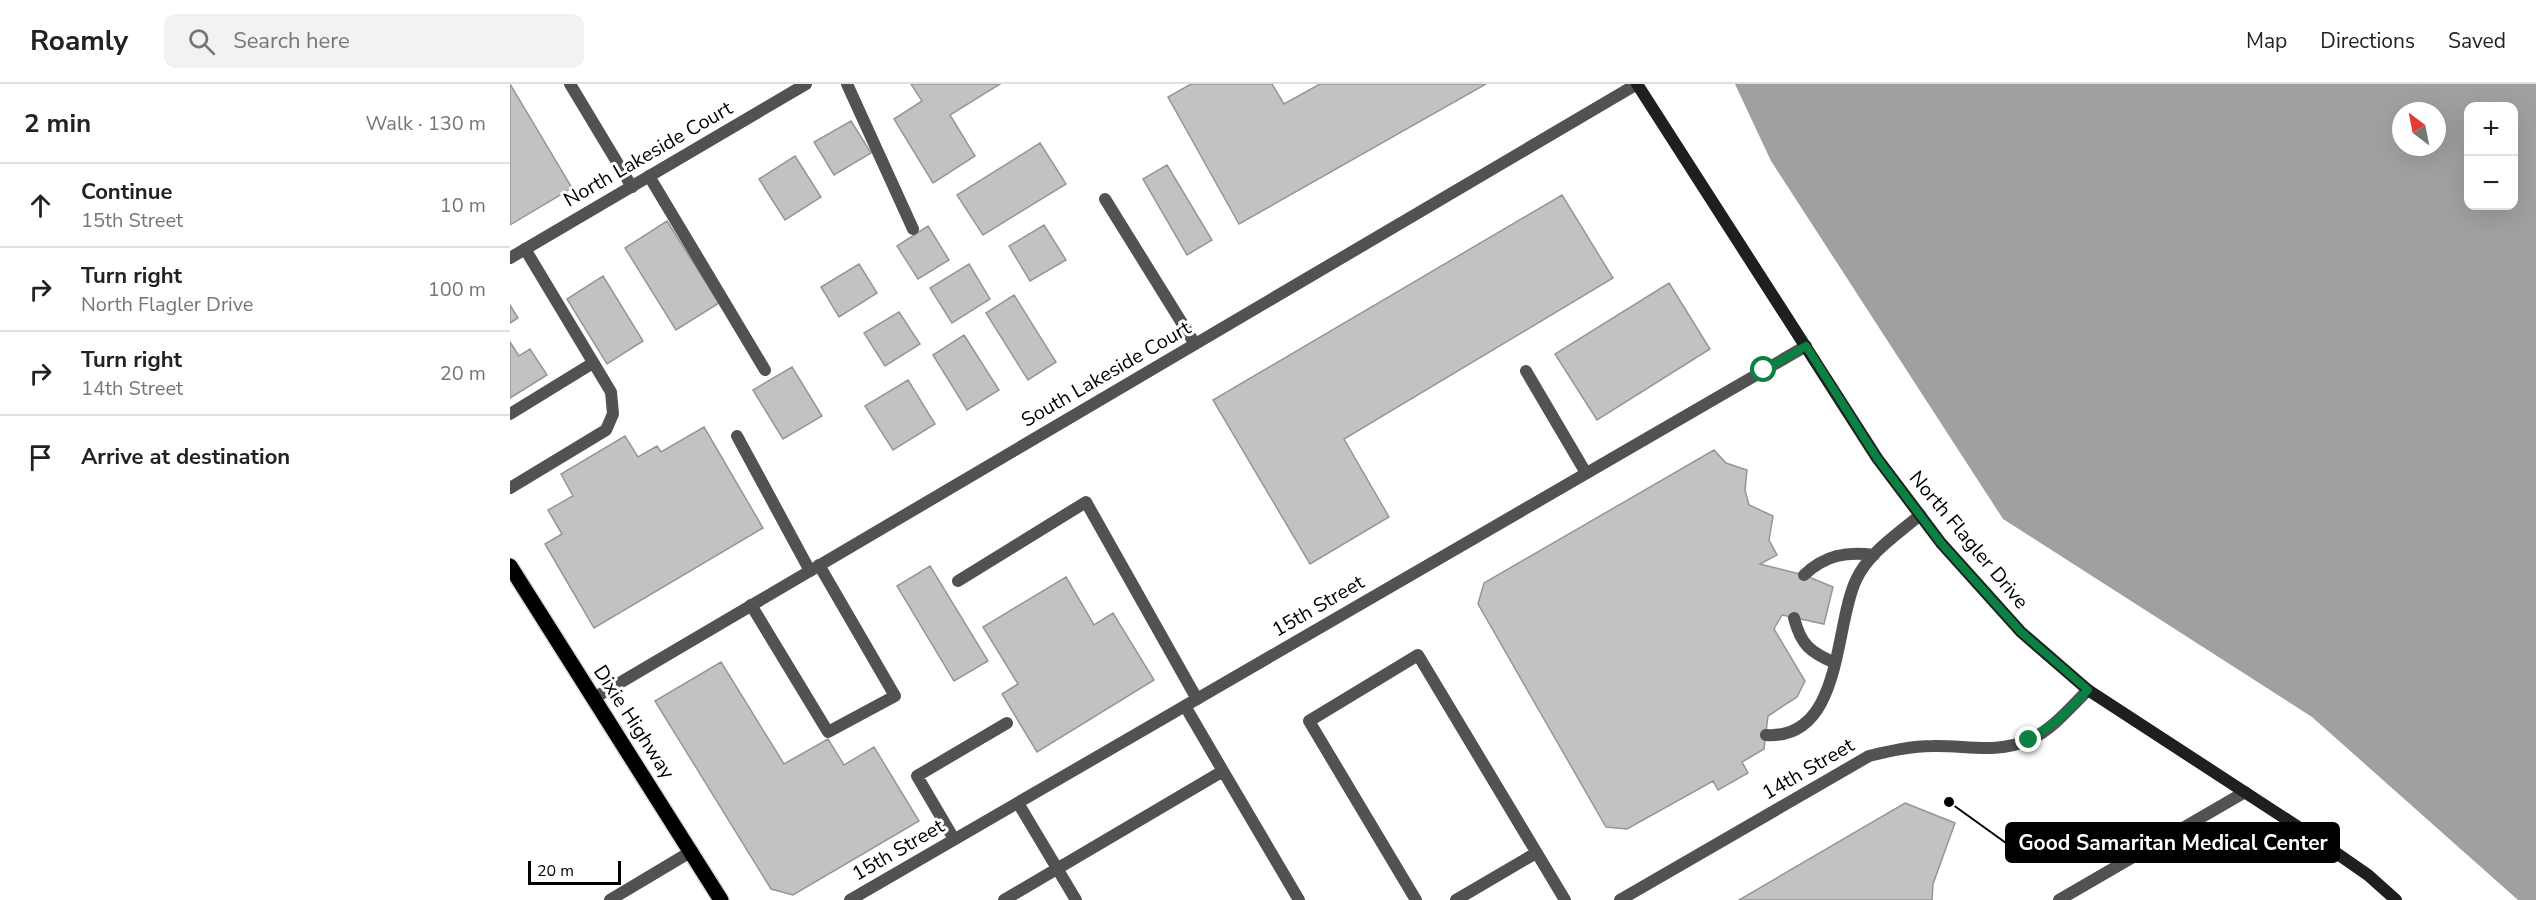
<!DOCTYPE html>
<meta charset="utf-8">
<style>
body{margin:0;font-family:"Nunito Sans",sans-serif;background:#f2f2f2;color:#222}
.controls{position:absolute;right:18px;top:18px;display:grid;overflow:hidden;border-radius:12px;box-shadow:0 6px 24px #0002}
.controls button{width:54px;height:54px;display:grid;place-items:center;padding:0;border:0;border-bottom:2px solid #e0e0e0;background:#fff;color:#222;font:30px sans-serif}
.compass{position:absolute;left:1882px;top:18px;width:54px;height:54px;border-radius:50%;background:#fff;box-shadow:0 6px 24px #0002;rotate:328deg}
.scale{position:absolute;left:18px;bottom:15px;width:93px;box-sizing:border-box;padding-left:6px;border:3px solid #000;border-top:0;font-size:16px;line-height:21px;white-space:nowrap;color:#000;-webkit-text-stroke:4px #fff;paint-order:stroke}
.stop{position:absolute;width:18px;height:18px;margin:-14px;border:4px solid #0b8043;border-radius:50%;background:#fff}
.stop.end{background:#0b8043;border-color:#fff;box-shadow:0 2px 6px #0008}
.list{margin:0;padding:0;list-style:none}
h2{display:flex;justify-content:space-between;align-items:center;height:78px;margin:0;padding:0 24px;font-size:26px}
h2 small{font-size:20px;font-weight:400;color:#767676}
.list li{display:grid;grid-template-columns:39px 1fr auto;gap:18px;align-items:center;box-sizing:border-box;height:84px;padding:0 24px;border-top:2px solid #e0e0e0}
.list b{display:block;font-size:22px;white-space:nowrap}
.list p{margin:0;font-size:20px;white-space:nowrap;color:#767676}
.list em{font-size:20px;font-style:normal;color:#767676}
.icon{flex:none;width:33px;height:33px;fill:none;stroke:currentColor;stroke-width:2;stroke-linecap:round;stroke-linejoin:round}
.map{position:relative;flex:none;width:2026px;height:816px;overflow:hidden}
header{display:flex;align-items:center;gap:36px;box-sizing:border-box;height:84px;padding:0 30px;background:#fff;border-bottom:2px solid #e0e0e0}
header strong{font-size:28px}
nav{display:flex;gap:33px;margin-inline-start:auto;font-size:21px}
.search{width:420px;height:54px;background:#f2f2f2;display:flex;align-items:center;gap:15px;box-sizing:border-box;padding:0 21px;border-radius:12px;color:#767676;font-size:22px}
main{display:flex}
aside{flex:1;background:#fff}
.map>svg:first-child{display:block}
.water{fill:#a0a0a0;fill-rule:evenodd}
.building{fill:#c2c2c2;stroke:#969696;stroke-width:1.5}
.lines{fill:none;stroke-linecap:round;stroke-linejoin:round}
.primary-casing{stroke:#dbdbdb;stroke-width:18}
.lane{stroke:#525252;stroke-width:12}
.street{stroke:#525252;stroke-width:12}
.secondary{stroke:#1f1f1f;stroke-width:12}
.primary{stroke:#000;stroke-width:15}
.route{stroke:#0b8043;stroke-width:8}
.labels{text-anchor:middle;dominant-baseline:central;stroke-width:6;stroke-linejoin:round;paint-order:stroke}
.street-label{font-size:20px;fill:#000;stroke:#fff}
.leader{fill:none;stroke:#000;stroke-width:2}
.callout-dot{fill:#000;stroke:#fff;stroke-width:2}
.callout{fill:#000;stroke:#000;stroke-width:2}
.callout-label{font-size:21px;text-anchor:middle;font-weight:bold;fill:#fff}
</style>
<header>
<strong>Roamly</strong>
<div class="search"><svg class="icon" aria-label="search" viewBox="0 0 24 24"><circle cx="10" cy="10" r="6"/><path d="M15 15l6 6"/></svg>Search here</div>
<nav><a>Map</a><a>Directions</a><a>Saved</a></nav>
</header>
<main>
<aside>
<h2>2 min<small>Walk · 130 m</small></h2>
<ul class="list">
<li><svg class="icon" aria-label="ahead" viewBox="0 0 24 24"><path d="M12 20V5M6 11l6-6 6 6"/></svg><div><b>Continue</b><p>15th Street</p></div><em>10 m</em></li>
<li><svg class="icon" aria-label="right" viewBox="0 0 24 24"><path d="M7 20v-9h11M14 6l5 5-5 5"/></svg><div><b>Turn right</b><p>North Flagler Drive</p></div><em>100 m</em></li>
<li><svg class="icon" aria-label="right" viewBox="0 0 24 24"><path d="M7 20v-9h11M14 6l5 5-5 5"/></svg><div><b>Turn right</b><p>14th Street</p></div><em>20 m</em></li>
<li><svg class="icon" aria-label="arrive" viewBox="0 0 24 24"><path d="M6 21V4h12l-3 4 3 4H6"/></svg><div><b>Arrive at destination</b></div></li>
</ul>
</aside>
<div class="map">
<svg width="2026" height="816" viewBox="0 0 2026 816">
<rect width="100%" height="100%" fill="#fff"/>
<path class="water" d="M1225,0h801v816h-18l-206,-183 -309,-198 -232,-358zM1958,22h46v100h-46zM1891,27h36v36h-36z"/>
<path class="building" d="M0,0l62,104 -62,37z
M401,0h89l-50,31 25,41 -42,27 -39,-64 28,-18z
M681,0h81l12,20 36,-20h166l-247,140 -71,-127z
M341,37l20,32 -37,22 -20,-33z
M530,59l26,41 -83,51 -26,-40z
M285,72l26,41 -36,23 -26,-41z
M657,81l45,75 -25,15 -44,-76z
M1052,111l51,83 -269,161 45,78 -79,47 -97,-164z
M157,137l52,82 -43,27 -51,-82z
M534,141l22,35 -36,21 -21,-35z
M418,142l21,34 -31,19 -21,-33z
M349,180l18,29 -38,24 -18,-30z
M459,180l21,35 -38,24 -22,-35z
M93,192l40,65 -36,23 -40,-65z
M1159,199l41,66 -113,71 -42,-66z
M504,211l42,67 -28,18 -42,-67z
M0,221l8,13 -8,5z
M389,228l21,32 -35,22 -21,-33z
M454,251l35,55 -32,20 -34,-55z
M0,258l9,14 11,-7 17,26 -37,23z
M282,283l30,49 -39,23 -30,-49z
M398,296l27,44 -42,26 -28,-44z
M194,343l59,101 -169,100 -49,-84 17,-10 -14,-24 25,-14 -12,-22 64,-38 13,21 19,-11 4,6z
M1204,366l12,13 21,7 -2,20 4,15 24,11 -4,24 8,15 -17,9 44,11 29,12 -9,37 -42,-9 -8,14 31,52 -8,16 -29,19 -4,33 -22,13 6,11 -30,17 -5,-9 -86,48 -21,-2 -128,-223 6,-21z
M420,482l58,95 -34,20 -57,-95z
M556,493l28,48 19,-12 41,67 -117,72 -35,-58 16,-10 -35,-57z
M211,578l63,102 44,-25 16,26 30,-18 45,74 -126,74 -22,-6 -116,-188z
M1395,719l50,20 -22,61 -1,16h-193z"/>
<g class="lines">
<defs>
<path id="primary" d="M0,482l211,334"/>
</defs>
<use href="#primary" class="primary-casing"/>
<path class="lane" d="M60,0l62,103
M337,0l66,145
M139,92l116,194
M595,115l90,145
M1016,287l60,102
M0,330l83,-51
M227,352l73,135
M0,404l96,-58 7,-16 -2,-22 -86,-143
M1294,491c21,-20 43,-24 70,-20
M448,497l128,-79 111,197
M241,521l77,127 67,-36 -76,-131
M1284,534c7,27 16,34 41,45
M1256,651c77,5 68,-109 90,-155 12,-27 42,-46 64,-65
M713,687l76,129
M508,719l58,97
M444,755l-37,-63 90,-53
M494,816l219,-129 -38,-65
M906,816l-107,-179 109,-66 147,245
M946,816l80,-47
M1549,816l186,-108"/>
<path class="street" d="M0,174l296,-174
M84,614l1043,-614
M100,816l82,-49
M340,816l956,-554
M1110,816l249,-144c21,-5 42,-10 64,-10 32,-1 64,8 96,-6 23,-10 42,-33 59,-50"/>
<path class="secondary" d="M1127,0l240,374 64,85 80,89 67,58 221,144 59,41 28,25"/>
<use href="#primary" class="primary"/>
</g>
<g class="lines">
<path class="route" d="M1254,286l42,-24 71,112 64,85 80,89 67,58 -30,30 -29,20"/>
</g>
<g class="labels">
<g class="street-label">
<text transform="translate(138 70) rotate(-30)">North Lakeside Court</text>
<text transform="translate(596 290) rotate(-30)">South Lakeside Court</text>
<text transform="translate(1459 456) rotate(50)">North Flagler Drive</text>
<text transform="translate(808 522) rotate(-30)">15th Street</text>
<text transform="translate(124 638) rotate(57)">Dixie Highway</text>
<text transform="translate(1298 685) rotate(-30)">14th Street</text>
<text transform="translate(388 766) rotate(-30)">15th Street</text>
</g>
</g>
<path class="leader" d="M1439 718L1496 759"/>
<circle class="callout-dot" cx="1439" cy="718" r="6"/>
<rect class="callout" x="1496" y="739" width="333" height="39" rx="6"/>
<g class="callout-label">
<text x="1663" y="766">Good Samaritan Medical Center</text>
</g>
</svg>
<div class="controls">
<button>+</button>
<button>−</button>
</div>
<svg class="compass" viewBox="-18 -18 36 36"><path d="M0-13l5 13h-10z" fill="#e53935"/><path d="M0 13l5-13h-10z" fill="#767676"/></svg>
<div class="scale">20 m</div>
<div class="stop" style="left:1254px;top:286px"></div>
<div class="stop end" style="left:1519px;top:656px"></div>
</div>
</main>
